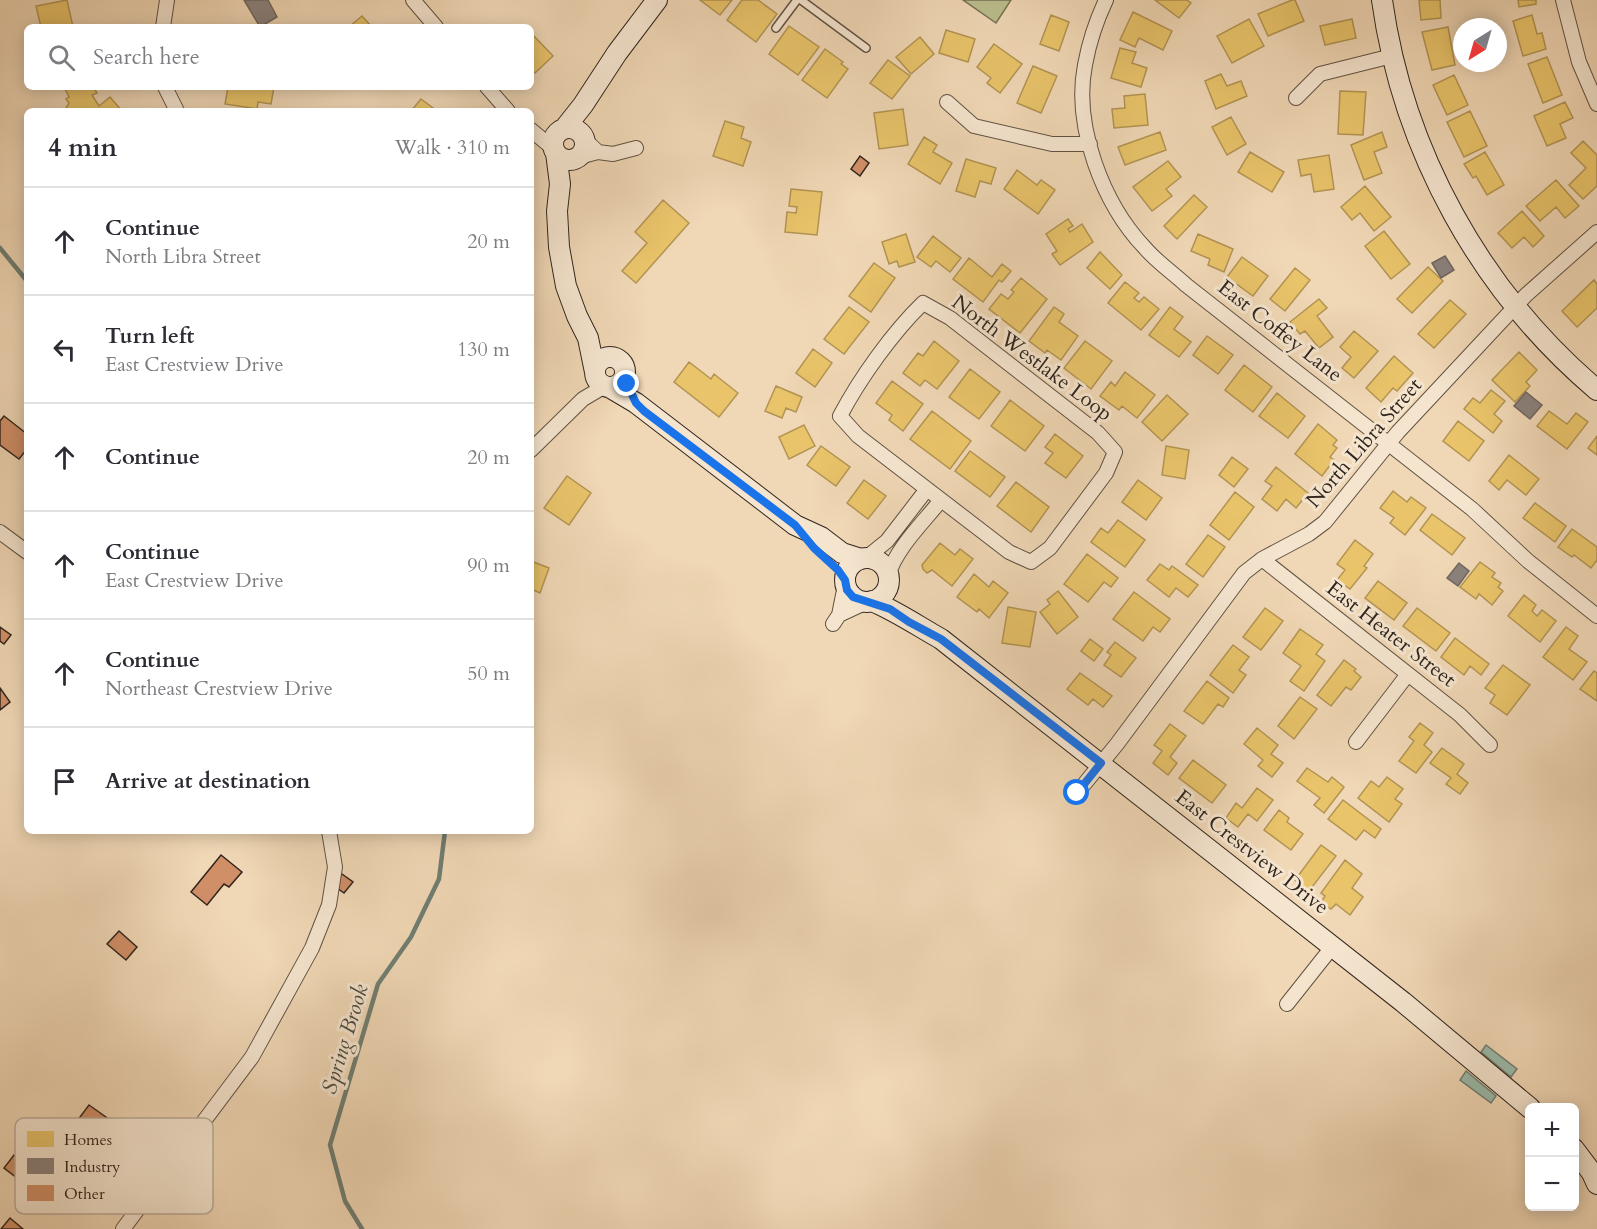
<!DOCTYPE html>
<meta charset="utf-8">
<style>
body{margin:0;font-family:Cardo,serif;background:#f7f7f7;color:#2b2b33}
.controls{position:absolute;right:18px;bottom:18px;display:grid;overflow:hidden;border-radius:9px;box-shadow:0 3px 15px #0003}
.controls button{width:54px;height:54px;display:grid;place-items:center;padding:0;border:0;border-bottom:2px solid #e1e1e2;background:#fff;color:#2b2b33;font:30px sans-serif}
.compass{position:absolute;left:1453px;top:18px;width:54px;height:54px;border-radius:50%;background:#fff;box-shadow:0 3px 15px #0003;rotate:217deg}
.stop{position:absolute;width:18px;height:18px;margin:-14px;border:4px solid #1a73e8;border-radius:50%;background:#fff}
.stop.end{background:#1a73e8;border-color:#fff;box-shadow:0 2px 6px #0008}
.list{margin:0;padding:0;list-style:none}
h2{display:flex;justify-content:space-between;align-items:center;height:78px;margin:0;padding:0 24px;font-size:26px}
h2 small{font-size:20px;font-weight:400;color:#7c7c81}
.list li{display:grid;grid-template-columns:39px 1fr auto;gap:18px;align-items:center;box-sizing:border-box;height:108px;padding:0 24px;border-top:2px solid #e1e1e2}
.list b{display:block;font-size:22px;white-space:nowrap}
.list p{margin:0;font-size:20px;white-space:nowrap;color:#7c7c81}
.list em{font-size:20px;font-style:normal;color:#7c7c81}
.icon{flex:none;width:33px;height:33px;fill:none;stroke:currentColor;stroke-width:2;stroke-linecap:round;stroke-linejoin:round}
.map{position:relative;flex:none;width:1597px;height:1229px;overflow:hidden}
.search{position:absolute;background:#fff;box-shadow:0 3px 15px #0003;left:24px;top:24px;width:510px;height:66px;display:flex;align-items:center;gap:15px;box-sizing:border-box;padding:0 21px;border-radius:9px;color:#7c7c81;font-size:22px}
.panel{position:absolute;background:#fff;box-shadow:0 3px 15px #0003;left:24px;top:108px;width:510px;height:726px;border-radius:9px}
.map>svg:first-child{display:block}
.green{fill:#bbbe8d;stroke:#767255;stroke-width:1.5}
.water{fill:#9bbaaa;stroke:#707e72;stroke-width:1.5}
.homes{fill:#e9c46a;stroke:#b29453;stroke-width:1.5}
.industry{fill:#8a817c;stroke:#6f6560;stroke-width:1.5}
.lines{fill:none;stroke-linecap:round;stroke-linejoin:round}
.stream{stroke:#707e72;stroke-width:4.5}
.building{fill:#d18f68;stroke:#30251d;stroke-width:1.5}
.lane-casing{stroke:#605243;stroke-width:10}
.street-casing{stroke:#605243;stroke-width:16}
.secondary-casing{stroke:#30251d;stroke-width:22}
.lane{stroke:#f5e5cf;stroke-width:7}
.street{stroke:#f5e5cf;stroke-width:14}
.secondary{stroke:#f5e5cf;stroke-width:20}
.route{stroke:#1a73e8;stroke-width:8}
.labels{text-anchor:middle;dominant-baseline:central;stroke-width:6;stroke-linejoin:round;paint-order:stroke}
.street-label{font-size:21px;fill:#30251d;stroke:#f5e5cf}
.water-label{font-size:22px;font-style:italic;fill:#4b4a40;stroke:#f5e5cf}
.key{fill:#f5e5cf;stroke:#baab9a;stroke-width:1.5}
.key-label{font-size:16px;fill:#30251d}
</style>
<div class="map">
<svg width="1597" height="1229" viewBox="0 0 1597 1229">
<rect width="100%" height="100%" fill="#f0d7b5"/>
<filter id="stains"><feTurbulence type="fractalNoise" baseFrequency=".00333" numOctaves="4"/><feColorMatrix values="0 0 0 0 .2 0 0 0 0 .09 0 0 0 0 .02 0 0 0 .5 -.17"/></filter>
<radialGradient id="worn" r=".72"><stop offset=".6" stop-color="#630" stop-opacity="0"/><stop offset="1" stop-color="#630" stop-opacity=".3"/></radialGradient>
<path class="green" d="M963,0h48l-15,23z"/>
<path class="water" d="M1486,1045l31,24 -6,8 -30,-25z
M1466,1071l30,25 -5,7 -31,-23z"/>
<path class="homes" d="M67,0l6,27h-32l-5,-21z
M700,0h32l-12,15z
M742,0h16l19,14 -21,28 -29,-22z
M1155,0h32l4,3 -12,15z
M1292,0h3l9,21 -36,15 -10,-22z
M1419,0h21l1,18 -20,2z
M1518,0h18v4l-17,3z
M1133,12l39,19 -9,19 -24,-12 -4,9 -15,-7z
M1051,15l18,7 -10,29 -19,-7z
M1532,15l5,19 5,-1 4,16 -23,7 -10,-35z
M362,16l10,11h-23z
M1249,19l15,27 -32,17 -15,-27z
M1352,19l4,19 -31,7 -5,-19z
M789,26l30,21 -21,28 -29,-21z
M1448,27l7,38 -23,5 -10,-38z
M946,30l29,9 -7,23 -29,-9z
M531,33l22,23 -18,17 -4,-4z
M920,37l14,17 -23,20 -15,-17z
M994,44l28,20 -22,29 -13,-10 4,-5 -14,-11z
M1120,48l16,4 -4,11 15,5 -6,19 -30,-9z
M825,49l18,13 -2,2 7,5 -21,29 -25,-18z
M1547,57l15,38 -19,8 -15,-39z
M888,60l22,16 -18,23 -22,-16z
M1033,66l24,10 -16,37 -24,-10z
M1221,74l6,12 14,-5 6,15 -31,13 -11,-28z
M1454,75l14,30 -21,10 -14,-30z
M64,87h29l4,6 -5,2 7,11 11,-9 12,14h-54l-2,-3 3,-5 -3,-4 3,-2z
M228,87h46l-3,17 -13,-2 -1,7 -32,-5z
M1340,91l26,1 -3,43 -25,-1z
M1145,94l3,31 -34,3 -2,-19 13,-1 -1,-12z
M421,99l16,12h-26z
M1565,102l8,16 -13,6 6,14 -19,8 -13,-30z
M903,109l5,36 -29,4 -5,-36z
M1470,111l17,35 -23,11 -17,-35z
M1231,117l15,27 -19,11 -15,-28z
M725,121l19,6 -3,11 10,4 -8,24 -30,-10z
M1160,132l6,18 -41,15 -7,-18z
M1382,132l5,15 -13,5 8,21 -18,7 -13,-35z
M924,137l13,8 -4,7 19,11 -12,21 -32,-20z
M1583,141l14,14v31l-14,13 -14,-14 17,-17 -15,-15z
M1250,152l34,20 -12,20 -34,-20z
M1485,152l19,33 -17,10 -11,-19 -3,2 -9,-14z
M1329,155l5,34 -20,3 -3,-18 -10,2 -3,-16z
M966,159l30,9 -5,16 -11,-3 -5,16 -19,-6z
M1168,161l13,16 -15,12 6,7 -20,15 -19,-24z
M1017,170l20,15 4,-5 14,10 -17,24 -34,-25z
M1556,180l23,26 -14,12 -9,-11 -16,14 -14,-15z
M1365,186l26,31 -17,14 -14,-18 -8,7 -11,-13z
M791,189l31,3 -5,43 -32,-3 2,-20 9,1 1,-6 -8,-1z
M1194,195l13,12 -30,32 -13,-13z
M663,200l26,23 -53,60 -14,-12 25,-28 -12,-11z
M1522,211l22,25 -11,11 -9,-10 -12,11 -14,-15z
M1068,219l5,7 -5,3 2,3 12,-8 11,18 -33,23 -8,-11 5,-3 -11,-17z
M1384,231l26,33 -19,15 -26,-33z
M906,234l9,28 -16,5 -2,-6 -8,3 -7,-22z
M1198,234l35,15 -9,23 -16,-7 2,-6 -19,-8z
M933,236l28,22 -11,14 -14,-11 -5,6 -14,-10z
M1100,252l22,23 -12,14 -23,-21z
M1242,257l26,19 -15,20 -26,-19z
M969,258l23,19 10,-13 9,7 -9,11 -3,-2 -16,22 -30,-23z
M874,263l21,15 -24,34 -22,-16z
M1428,267l15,14 -31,32 -15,-14z
M1295,268l15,12 -25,31 -15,-12z
M1021,278l26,21 -27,34 -31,-24 12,-15 7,5 6,-7 -3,-2z
M1594,280l3,4v24l-20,19 -15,-16z
M1125,282l14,11 -5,5 5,4 5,-5 15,12 -18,21 -33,-27z
M1319,299l8,9 -10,8 16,21 -14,11 -14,-17 -5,3 -10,-12z
M1450,300l16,14 -32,34 -16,-14z
M849,307l20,15 -25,32 -20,-15z
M1054,307l10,7 -5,8 19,14 -17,24 -14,-10 -2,3 -16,-12z
M1170,307l13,10 -9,12 17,13 -12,15 -30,-22z
M1354,331l24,20 -24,27 -12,-10 9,-11 -11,-10z
M1207,336l26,19 -15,19 -25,-19z
M934,341l25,20 -22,28 -12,-9 -5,6 -17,-13 15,-20 5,3z
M1085,341l27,20 -21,28 -27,-21z
M813,349l19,14 -17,24 -19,-14z
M1519,352l18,18 -11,12 4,4 -15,16 -23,-22z
M1394,356l19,17 -16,18 -4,-3 -12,14 -15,-14z
M689,362l22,17 3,-5 24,19 -19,24 -45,-35z
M1244,365l28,22 -19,25 -28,-22z
M970,369l30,23 -21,27 -30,-22z
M1125,372l30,23 -18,23 -15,-12 -3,4 -19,-14 11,-14 4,4z
M892,381l31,23 -20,27 -14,-11 3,-5 -16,-12z
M776,386l26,11 -6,15 -10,-4 -4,10 -17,-7z
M1491,390l14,11 -11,13 8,7 -9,12 -29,-24 9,-11 7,5z
M1277,393l28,23 -17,22 -29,-22z
M1167,395l21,19 -26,27 -20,-19z
M1010,400l34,26 -19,25 -34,-25z
M932,411l39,30 -21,28 -40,-30z
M1549,411l18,13 9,-11 12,9 -21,27 -30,-23z
M1458,421l26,20 -15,20 -26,-20z
M1318,424l19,16 -4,5 4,3 -7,9 4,3 -12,16 -27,-22z
M804,425l11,21 -26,13 -10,-22z
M1055,434l28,22 -17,22 -21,-15 8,-10 -8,-6z
M1597,436v19l-9,-7z
M821,446l29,21 -14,19 -29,-21z
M1166,446l23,4 -4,29 -23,-4z
M970,451l35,26 -15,20 -35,-26z
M1509,455l30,24 -13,16 -19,-15 -8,10 -10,-9z
M1232,457l16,12 -14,18 -15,-12z
M1276,467l32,26 -12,15 -10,-9 -9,12 -15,-12 10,-13 -7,-5z
M567,476l24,17 -22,32 -25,-17z
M864,480l22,16 -18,23 -21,-16z
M1138,480l24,18 -16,22 -24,-18z
M1016,482l33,25 -18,25 -34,-26z
M1393,491l14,11 4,-5 15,11 -21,27 -15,-12 4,-5 -14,-10z
M1235,492l19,15 -25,33 -19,-15z
M1535,503l31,23 -11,16 -32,-24z
M1432,514l33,24 -13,17 -32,-25z
M1118,520l27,20 -20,27 -34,-25 10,-14 7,5z
M1572,529l25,18v13l-6,8 -17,-13 -2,2 -14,-10z
M1208,535l17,12 -22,30 -17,-13z
M1355,540l18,14 -9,12 3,2 -17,21 -13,-9 8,-10 -8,-6z
M940,543l15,12 5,-6 13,10 -21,27 -20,-16 -5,3 -4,-4 -1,-4z
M1087,554l31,24 -7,9 -7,-5 -16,20 -24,-18z
M531,561l18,7 -9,25 -9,-4z
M1480,562l15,11 -3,4 9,6 -3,4 5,4 -11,14 -13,-11 -3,5 -16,-12z
M1160,564l9,6 3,-4 26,19 -10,12 -12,-9 -7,9 -22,-17z
M974,574l15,13 4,-6 15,12 -19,25 -10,-9 -2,3 -20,-15z
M1378,581l29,22 -13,17 -29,-22z
M1058,591l20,26 -21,17 -17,-22 10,-8 -3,-4z
M1134,592l36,27 -10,13 -7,-5 -10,14 -30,-22z
M1524,595l12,10 -4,6 5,5 5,-6 14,11 -16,21 -32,-26z
M1008,607l28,5 -6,35 -28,-4z
M1265,608l18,13 -22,29 -18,-13z
M1417,608l33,25 -14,18 -33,-25z
M1566,627l12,9 -9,13 18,13 -14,18 -30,-23z
M1300,629l23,16 -7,9 9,7 -21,30 -14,-10 11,-15 -18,-13z
M1455,638l34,26 -8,11 -11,-9 -6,9 -23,-18z
M1090,639l13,10 -9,12 -13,-10z
M1115,642l21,16 -15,19 -17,-12 7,-10 -4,-3z
M1233,645l16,12 -10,13 7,5 -13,18 -23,-18z
M1344,660l12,9 -2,2 7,6 -10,13 -5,-3 -15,19 -14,-11z
M1503,665l27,20 -23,30 -17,-12 5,-8 -10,-7z
M1594,671l3,2v28l-17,-12z
M1080,673l32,23 -9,11 -10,-8 -5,6 -21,-16z
M1207,681l22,17 -6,9 -5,-3 -15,20 -19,-13z
M1300,697l17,12 -23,30 -16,-13z
M1420,723l13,10 -9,12 8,7 -16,21 -17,-12 15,-20 -5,-4z
M1170,724l16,12 -16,21 7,6 -9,12 -15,-12 9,-12 -8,-6z
M1257,728l21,17 -7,9 12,9 -11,14 -14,-11 5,-6 -19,-16z
M1442,748l22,16 -7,10 11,9 -8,11 -14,-10 5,-6 -21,-15z
M1193,760l33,25 -14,18 -33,-25z
M1307,768l21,14 4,-5 12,10 -20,26 -10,-8 6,-7 -23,-17z
M1387,777l16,12 -8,10 7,5 -13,18 -31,-24 13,-17 8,6z
M1257,788l16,12 -16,21 -9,-7 -10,13 -12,-9 10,-15 6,5z
M1343,800l38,29 -6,9 -11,-8 -8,10 -28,-21z
M1279,810l10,8 -2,4 16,12 -12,16 -27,-20z
M1321,845l15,11 -27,35 -14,-11z
M1345,860l17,14 -10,14 11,9 -13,18 -14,-11 -5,5 -10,-7 4,-6 -4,-3z"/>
<path class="industry" d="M244,0h24l9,17 -17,10z
M1445,256l9,14 -13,8 -9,-15z
M1526,392l16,13 -12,14 -16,-13z
M1459,563l10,8 -11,15 -11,-8z"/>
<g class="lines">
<path class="stream" d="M0,248l27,33
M362,1229l-17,-28 -15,-56 48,-161 33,-47 28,-58 6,-48"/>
</g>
<path class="building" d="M860,156l9,7 -9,13 -9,-7z
M4,416l23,18v15l-8,10 -19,-14v-24z
M0,627l11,8 -7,9 -4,-3z
M0,688l10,14 -10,8z
M221,855l21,17 -13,15 -5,-3 -17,21 -16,-13z
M342,874l11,8 -9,11 -11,-8z
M119,931l18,16 -11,13 -19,-16z
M89,1105l21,15 -8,11 15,12 -10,13 -36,-27z
M14,1155l13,9 -10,14 -13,-10z
M10,1218l13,11h-22z"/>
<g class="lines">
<defs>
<path id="lane" d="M801,0l65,48
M776,28l21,-28"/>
<path id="street" d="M413,0l23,27
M1106,0c-10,21 -17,43 -21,65 -12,61 18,139 60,183 12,14 28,25 41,37l286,224 56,52 69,55
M1563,0l16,62 18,42
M163,27l4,-27
M165,87l12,24
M487,87l21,24
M1296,98l24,-24 72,-18
M947,102l27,24 78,18h38
M531,130l23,19
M584,139l14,13
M579,157l19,-5 15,2 23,-6
M923,303l27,15 148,115 17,19 -9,21 -56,75 -19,14 -22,-10 -151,-116 -18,-20c20,-38 53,-84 83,-113z
M531,450l52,-51 22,-13
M0,532l27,20
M866,558l21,-17 40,-52
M1262,559l198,156 30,30
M888,575c10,-29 35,-52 53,-75
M839,615l28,-13
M833,624l6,-9 6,-30
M1356,742l52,-68
M1077,793l40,-49 127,-171 18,-14 47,-25 16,-12 73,-90 128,-137 71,-63
M1287,1004l46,-58
M123,1229l129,-172 60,-109 17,-43 6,-38 -6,-36"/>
<path id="secondary" d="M1382,0c21,151 99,292 215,390
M553 144a16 16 0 1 1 32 0a16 16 0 1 1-32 0Z
M564,129l19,-24 34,-52 40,-53
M556,153l4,31 -3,27 2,36 7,39 11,30 11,22 7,34
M595 372a15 15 0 1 1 30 0a15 15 0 1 1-30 0Z
M609,387l27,16 159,122 26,12 21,16 19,6
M845 580a22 22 0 1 1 44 0a22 22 0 1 1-44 0Z
M872,601c24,10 46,25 69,38l462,363 127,106
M1574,1149l18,24 5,11"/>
</defs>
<use href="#lane" class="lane-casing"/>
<use href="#street" class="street-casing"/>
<use href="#secondary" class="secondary-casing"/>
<use href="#lane" class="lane"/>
<use href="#street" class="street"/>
<use href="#secondary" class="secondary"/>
</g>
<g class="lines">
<path class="route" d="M627,384l9,19 8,8 151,114 19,23 24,22 7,10 2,10 6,7 37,12 19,13 32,17 160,124 -24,30"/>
</g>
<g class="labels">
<g class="street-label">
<text transform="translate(1280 331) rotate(38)">East Coffey Lane</text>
<text transform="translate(1032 358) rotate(37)">North Westlake Loop</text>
<text transform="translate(1364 443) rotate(-49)">North Libra Street</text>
<text transform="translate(1391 634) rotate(38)">East Heater Street</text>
<text transform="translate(1252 852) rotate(38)">East Crestview Drive</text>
</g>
<g class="water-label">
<text transform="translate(345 1039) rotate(-73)">Spring Brook</text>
</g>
</g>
<rect x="15" y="1118" width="198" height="96" rx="9" class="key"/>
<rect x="27" y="1131" width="27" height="16" fill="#e9c46a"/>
<rect x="27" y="1158" width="27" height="16" fill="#8a817c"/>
<rect x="27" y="1185" width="27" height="16" fill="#d18f68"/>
<g class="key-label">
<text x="64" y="1145">Homes</text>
<text x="64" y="1172">Industry</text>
<text x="64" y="1199">Other</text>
</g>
<rect width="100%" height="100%" filter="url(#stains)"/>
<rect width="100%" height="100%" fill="url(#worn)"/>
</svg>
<div class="controls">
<button>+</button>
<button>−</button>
</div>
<svg class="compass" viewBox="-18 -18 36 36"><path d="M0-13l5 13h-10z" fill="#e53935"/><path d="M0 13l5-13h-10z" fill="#7c7c81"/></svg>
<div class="stop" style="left:1077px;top:793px"></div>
<div class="stop end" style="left:627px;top:384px"></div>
<div class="search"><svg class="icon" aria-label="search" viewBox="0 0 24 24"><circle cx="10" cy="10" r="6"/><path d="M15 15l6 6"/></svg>Search here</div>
<section class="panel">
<h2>4 min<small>Walk · 310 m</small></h2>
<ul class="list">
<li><svg class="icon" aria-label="ahead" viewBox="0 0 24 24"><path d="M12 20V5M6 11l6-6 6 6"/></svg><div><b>Continue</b><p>North Libra Street</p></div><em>20 m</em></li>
<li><svg class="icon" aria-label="left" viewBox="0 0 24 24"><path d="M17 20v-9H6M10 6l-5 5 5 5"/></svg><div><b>Turn left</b><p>East Crestview Drive</p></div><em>130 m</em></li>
<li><svg class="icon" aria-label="ahead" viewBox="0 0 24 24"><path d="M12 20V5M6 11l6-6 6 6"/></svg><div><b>Continue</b></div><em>20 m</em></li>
<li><svg class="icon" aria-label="ahead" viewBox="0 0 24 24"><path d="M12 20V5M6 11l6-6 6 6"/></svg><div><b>Continue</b><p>East Crestview Drive</p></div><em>90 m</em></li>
<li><svg class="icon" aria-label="ahead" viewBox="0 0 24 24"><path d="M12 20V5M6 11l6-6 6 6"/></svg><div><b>Continue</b><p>Northeast Crestview Drive</p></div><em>50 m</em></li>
<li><svg class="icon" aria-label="arrive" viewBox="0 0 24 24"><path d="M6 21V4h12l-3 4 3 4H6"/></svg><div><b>Arrive at destination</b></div></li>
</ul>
</section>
</div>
